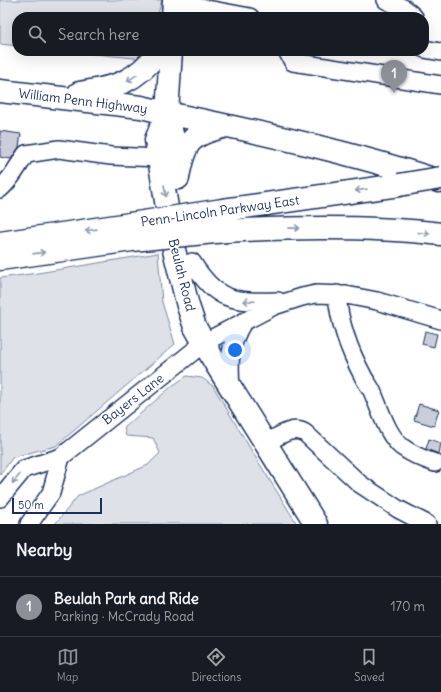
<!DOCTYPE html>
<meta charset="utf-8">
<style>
body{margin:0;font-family:Delius,sans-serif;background:#20242c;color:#f1f3f6}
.scale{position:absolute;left:12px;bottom:10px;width:90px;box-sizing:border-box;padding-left:4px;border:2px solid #1b2f5e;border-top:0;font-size:11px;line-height:14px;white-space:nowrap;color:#1b2f5e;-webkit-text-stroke:3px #fff;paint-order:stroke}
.you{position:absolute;left:235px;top:350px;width:14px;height:14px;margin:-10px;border:3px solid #fff;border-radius:50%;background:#1a73e8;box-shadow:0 0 0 6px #1a73e833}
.badge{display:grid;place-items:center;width:26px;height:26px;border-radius:50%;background:#8c9099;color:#fff;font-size:13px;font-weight:700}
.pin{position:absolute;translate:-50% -33px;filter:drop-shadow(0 1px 2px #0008)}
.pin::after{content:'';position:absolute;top:21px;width:14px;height:12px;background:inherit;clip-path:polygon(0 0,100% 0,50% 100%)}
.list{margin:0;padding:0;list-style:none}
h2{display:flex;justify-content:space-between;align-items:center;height:52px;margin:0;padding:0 16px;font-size:17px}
h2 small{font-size:13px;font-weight:400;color:#9ea1a6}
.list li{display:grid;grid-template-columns:26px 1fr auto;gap:12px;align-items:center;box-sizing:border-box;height:60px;padding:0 16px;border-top:1px solid #363941}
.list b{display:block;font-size:15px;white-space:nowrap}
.list p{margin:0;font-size:13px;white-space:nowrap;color:#9ea1a6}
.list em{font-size:13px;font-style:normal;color:#9ea1a6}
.icon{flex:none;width:22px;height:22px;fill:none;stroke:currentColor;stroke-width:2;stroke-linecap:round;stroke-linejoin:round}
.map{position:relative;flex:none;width:441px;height:524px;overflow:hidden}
.search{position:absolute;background:#171b24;box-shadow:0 4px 16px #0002;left:12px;right:12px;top:12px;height:44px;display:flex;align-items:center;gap:10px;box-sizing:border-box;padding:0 14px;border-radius:16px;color:#9ea1a6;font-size:15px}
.sheet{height:112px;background:#171b24}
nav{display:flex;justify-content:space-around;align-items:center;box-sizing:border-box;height:56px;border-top:1px solid #363941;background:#171b24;font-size:11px;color:#9ea1a6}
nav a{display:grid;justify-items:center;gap:2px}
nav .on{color:#8c9099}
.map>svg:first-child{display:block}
.green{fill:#dee1e7;stroke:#7c88a2}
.building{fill:#caceda;stroke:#1b2f5e}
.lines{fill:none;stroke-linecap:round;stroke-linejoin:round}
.minor-casing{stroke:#1b2f5e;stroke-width:20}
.major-casing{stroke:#1b2f5e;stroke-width:25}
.highway-casing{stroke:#1b2f5e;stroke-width:25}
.minor{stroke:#fff;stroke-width:17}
.major{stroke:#fff;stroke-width:22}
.highway{stroke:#fff;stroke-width:22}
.highway-bridge-casing{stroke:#1b2f5e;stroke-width:25;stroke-linecap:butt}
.highway-bridge{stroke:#fff;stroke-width:22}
.oneway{stroke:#8d97ae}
.labels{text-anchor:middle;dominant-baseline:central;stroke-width:4;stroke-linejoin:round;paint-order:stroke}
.street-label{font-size:13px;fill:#1b2f5e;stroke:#fff}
</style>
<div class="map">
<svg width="441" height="524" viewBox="0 0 441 524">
<rect width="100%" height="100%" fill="#fff"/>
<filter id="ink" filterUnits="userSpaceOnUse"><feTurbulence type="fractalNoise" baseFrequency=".025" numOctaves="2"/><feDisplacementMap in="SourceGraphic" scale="8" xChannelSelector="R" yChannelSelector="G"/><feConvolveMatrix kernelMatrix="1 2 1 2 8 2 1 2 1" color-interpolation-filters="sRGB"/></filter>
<g filter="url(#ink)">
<path class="green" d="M0,0h162l-5,17h-140v29l-17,-2z
M65,51h81l-2,8z
M158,253l4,49 13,42 -119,102 -43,11 -13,18v-197l38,-5z
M187,376l15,2 11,8 40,67 44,71h-242l23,-28 70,-31 12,-12 -7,-15 -27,-2 -2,-8 48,-42z"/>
<path class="building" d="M0,131l21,3 -2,13 -8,12 -11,-2z
M425,331l12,3 -3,13 -12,-3z
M419,404l20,6 -5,16 -20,-6z
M429,439l12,4 -2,11 -13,-5z"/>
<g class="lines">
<defs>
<path id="minor" d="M386,0l19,9 9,8
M174,3l76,14
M424,49l17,3
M287,51l6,11 148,23
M0,189c11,-9 18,-23 26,-35l33,-5 52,7 48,2
M192,262c25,40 41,40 86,39
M337,294c2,30 13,58 27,84 3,5 6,9 8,13 8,18 15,44 30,56 11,8 21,12 33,16
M231,388c-2,-27 -2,-43 12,-66
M266,443c12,-6 26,-18 39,-10l55,51 38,25 29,15
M0,498l24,-29 37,-12 144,-115 69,-36 28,-9 14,-3 30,1 31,6 64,19
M29,524l22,-31 10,-36"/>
<path id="major" d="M173,17l1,-17
M171,51l-4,62 -11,27 18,110 14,56 7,21 21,37 100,160
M0,91l141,16 26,6
M79,93c39,-6 56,-11 81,-42
M167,113l6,25 5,40"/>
<path id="highway" d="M167,113c91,19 183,39 272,68
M178,177c7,-36 11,-42 48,-51
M223,210l176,-25
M226,231c72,-4 144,-5 215,3
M0,243l130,-19
M0,259l132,-19"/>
</defs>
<use href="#minor" class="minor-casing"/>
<use href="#major" class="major-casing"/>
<use href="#highway" class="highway-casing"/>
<use href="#minor" class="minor"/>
<use href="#major" class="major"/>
<use href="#highway" class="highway"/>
<defs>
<path id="highway-bridge" d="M399,185l42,-7
M130,224l93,-14
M132,240l94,-9"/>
</defs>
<use href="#highway-bridge" class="highway-bridge-casing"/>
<use href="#highway-bridge" class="highway-bridge"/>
</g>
<defs><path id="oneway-shaft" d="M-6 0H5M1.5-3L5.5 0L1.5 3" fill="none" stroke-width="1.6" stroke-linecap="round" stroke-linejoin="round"/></defs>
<g class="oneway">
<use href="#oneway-shaft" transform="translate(132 78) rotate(148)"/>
<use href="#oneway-shaft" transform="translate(361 190) rotate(172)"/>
<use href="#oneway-shaft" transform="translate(165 191) rotate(81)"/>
<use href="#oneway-shaft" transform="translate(294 228) rotate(-1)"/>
<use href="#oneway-shaft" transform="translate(91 230) rotate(172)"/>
<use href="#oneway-shaft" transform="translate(424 233) rotate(5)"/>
<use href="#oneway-shaft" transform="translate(39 253) rotate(-8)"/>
<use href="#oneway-shaft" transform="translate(249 301) rotate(-177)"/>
<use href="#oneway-shaft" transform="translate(16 479) rotate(130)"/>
</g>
</g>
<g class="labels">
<g class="street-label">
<text transform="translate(83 101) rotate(7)">William Penn Highway</text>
<text transform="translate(220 211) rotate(-8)">Penn-Lincoln Parkway East</text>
<text transform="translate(182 275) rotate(76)">Beulah Road</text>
<text transform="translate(133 399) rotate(-38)">Bayers Lane</text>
</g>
</g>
</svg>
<div class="scale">50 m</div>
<div class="you"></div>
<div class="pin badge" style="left:394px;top:93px">1</div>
<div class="search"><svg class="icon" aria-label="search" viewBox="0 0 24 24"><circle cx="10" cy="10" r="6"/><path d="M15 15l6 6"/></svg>Search here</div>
</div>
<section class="sheet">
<h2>Nearby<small></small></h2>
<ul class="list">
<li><span class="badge">1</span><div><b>Beulah Park and Ride</b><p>Parking · McCrady Road</p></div><em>170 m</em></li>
</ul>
</section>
<nav>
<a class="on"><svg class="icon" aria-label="map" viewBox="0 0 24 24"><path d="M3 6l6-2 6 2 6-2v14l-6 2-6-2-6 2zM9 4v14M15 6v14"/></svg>Map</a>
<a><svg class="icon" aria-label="directions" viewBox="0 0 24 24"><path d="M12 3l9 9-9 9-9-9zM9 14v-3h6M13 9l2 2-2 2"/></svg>Directions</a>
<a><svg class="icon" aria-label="saved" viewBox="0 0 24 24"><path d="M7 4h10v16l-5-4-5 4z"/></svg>Saved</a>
</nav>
